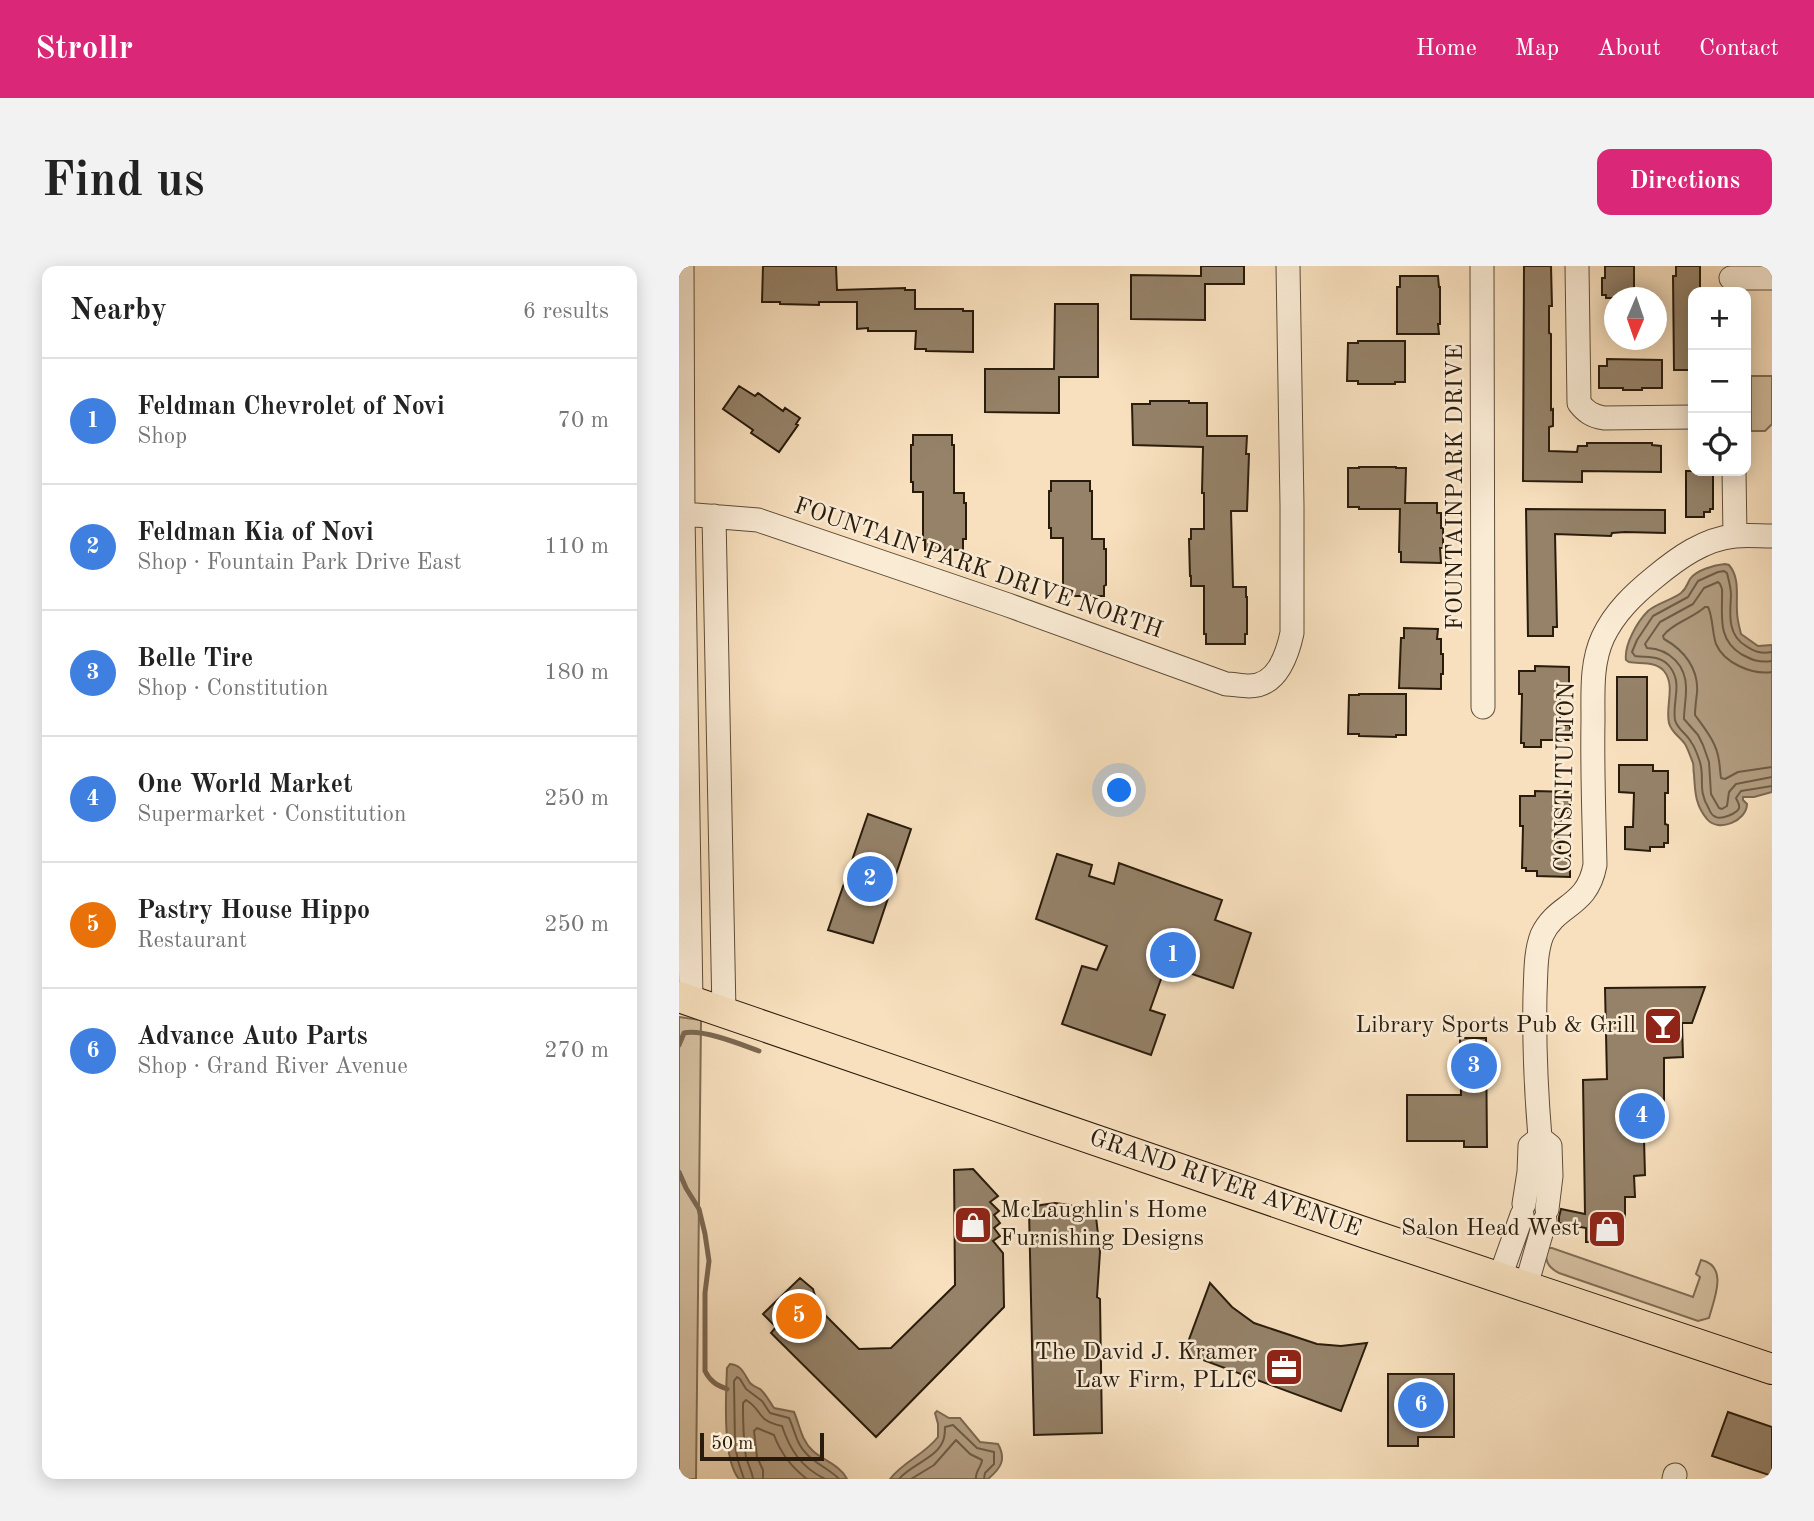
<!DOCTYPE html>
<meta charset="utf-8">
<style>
body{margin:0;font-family:"Old Standard TT",serif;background:#f2f2f2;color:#222}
.controls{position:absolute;right:21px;top:21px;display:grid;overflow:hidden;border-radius:14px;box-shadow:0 4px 18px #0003}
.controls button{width:63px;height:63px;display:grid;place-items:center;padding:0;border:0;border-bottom:2px solid #e0e0e0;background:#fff;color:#222;font:35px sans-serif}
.compass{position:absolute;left:925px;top:21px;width:63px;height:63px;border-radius:50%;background:#fff;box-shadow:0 4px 18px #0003;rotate:182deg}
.scale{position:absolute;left:21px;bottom:18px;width:124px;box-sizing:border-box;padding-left:7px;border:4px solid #2a1c0c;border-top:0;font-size:19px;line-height:24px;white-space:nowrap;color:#2a1c0c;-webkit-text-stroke:5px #faebd5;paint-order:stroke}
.you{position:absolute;left:441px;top:525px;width:24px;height:24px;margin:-18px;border:5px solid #fff;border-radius:50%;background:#1a73e8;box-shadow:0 0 0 10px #1a73e833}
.badge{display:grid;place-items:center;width:46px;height:46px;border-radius:50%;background:#db2777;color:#fff;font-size:23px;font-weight:700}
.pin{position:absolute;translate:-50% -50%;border:4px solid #fff;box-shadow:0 2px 7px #0006}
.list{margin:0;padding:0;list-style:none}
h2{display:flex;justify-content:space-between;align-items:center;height:91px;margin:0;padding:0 28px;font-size:30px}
h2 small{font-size:23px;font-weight:400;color:#767676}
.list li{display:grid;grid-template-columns:46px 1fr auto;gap:21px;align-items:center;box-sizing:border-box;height:126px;padding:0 28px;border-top:2px solid #e0e0e0}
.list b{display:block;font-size:26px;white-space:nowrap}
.list p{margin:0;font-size:23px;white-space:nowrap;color:#767676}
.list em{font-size:23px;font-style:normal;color:#767676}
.icon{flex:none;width:38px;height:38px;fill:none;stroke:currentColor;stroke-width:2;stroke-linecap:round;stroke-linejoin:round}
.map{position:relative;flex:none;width:1093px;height:1213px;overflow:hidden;border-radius:14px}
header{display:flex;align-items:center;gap:42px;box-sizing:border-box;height:98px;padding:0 35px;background:#db2777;color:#fff}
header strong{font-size:33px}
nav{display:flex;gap:38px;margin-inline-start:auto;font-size:24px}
.intro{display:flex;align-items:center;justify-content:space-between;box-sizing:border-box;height:168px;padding:0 42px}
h1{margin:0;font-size:49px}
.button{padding:18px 32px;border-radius:14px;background:#db2777;color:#fff;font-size:24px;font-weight:700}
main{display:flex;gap:42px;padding:0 42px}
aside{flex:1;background:#fff;border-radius:14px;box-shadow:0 4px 18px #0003}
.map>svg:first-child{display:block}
.green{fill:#d5bfa0;stroke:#806e56;stroke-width:2}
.water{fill:#b29d81;stroke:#7c6952;stroke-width:2}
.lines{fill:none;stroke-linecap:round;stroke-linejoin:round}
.shore{stroke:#6e5c46;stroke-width:2}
.stream{stroke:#7c6952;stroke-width:5}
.building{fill:#958269;stroke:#2a1c0c;stroke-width:2}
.minor-casing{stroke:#5e4d38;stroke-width:25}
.major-casing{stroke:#2a1c0c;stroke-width:32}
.minor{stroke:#faebd5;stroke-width:23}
.major{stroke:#f8e0be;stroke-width:30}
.labels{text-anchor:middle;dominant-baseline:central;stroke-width:5;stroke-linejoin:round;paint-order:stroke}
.street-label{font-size:24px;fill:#2a1c0c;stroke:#faebd5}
.poi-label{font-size:24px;fill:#2a1c0c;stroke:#faebd5;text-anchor:end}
</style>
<header>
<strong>Strollr</strong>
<nav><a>Home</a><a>Map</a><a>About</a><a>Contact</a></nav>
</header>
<div class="intro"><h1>Find us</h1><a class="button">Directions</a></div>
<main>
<aside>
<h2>Nearby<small>6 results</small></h2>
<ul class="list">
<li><span class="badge" style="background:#3f7fe0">1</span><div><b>Feldman Chevrolet of Novi</b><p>Shop</p></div><em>70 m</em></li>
<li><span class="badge" style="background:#3f7fe0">2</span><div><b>Feldman Kia of Novi</b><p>Shop · Fountain Park Drive East</p></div><em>110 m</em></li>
<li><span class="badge" style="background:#3f7fe0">3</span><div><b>Belle Tire</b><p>Shop · Constitution</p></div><em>180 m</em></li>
<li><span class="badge" style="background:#3f7fe0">4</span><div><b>One World Market</b><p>Supermarket · Constitution</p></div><em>250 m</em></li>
<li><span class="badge" style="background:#e8710a">5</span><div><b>Pastry House Hippo</b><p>Restaurant</p></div><em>250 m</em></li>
<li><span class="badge" style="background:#3f7fe0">6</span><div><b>Advance Auto Parts</b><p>Shop · Grand River Avenue</p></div><em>270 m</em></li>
</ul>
</aside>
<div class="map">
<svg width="1093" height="1213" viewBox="0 0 1093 1213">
<rect width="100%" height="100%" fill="#f8e0be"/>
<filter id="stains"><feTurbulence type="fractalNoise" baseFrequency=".00286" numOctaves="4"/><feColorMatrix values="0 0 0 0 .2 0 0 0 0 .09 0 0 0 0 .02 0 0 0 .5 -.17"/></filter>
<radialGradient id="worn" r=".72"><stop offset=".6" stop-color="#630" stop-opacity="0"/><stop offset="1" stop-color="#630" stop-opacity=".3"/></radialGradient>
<path class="green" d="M1072,110h21v48l-7,7h-14z
M0,751l22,3 -5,459h-17z
M867,982h6l141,49 7,-20 -4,-3 5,-14c28,6 13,39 8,58l-11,3 -139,-48c-12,-6 -14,-13 -13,-25z"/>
<path class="water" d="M1046,298l4,1c11,13 7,30 8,46 0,8 2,15 4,23l17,12 14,-1v147l-18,5h-11v3l4,4c0,17 -29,29 -40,15 -12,-14 -12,-28 -13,-45 -1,-3 0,-7 -1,-11 -2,-5 -5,-14 -8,-19 -5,-7 -14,-12 -16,-21 -4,-17 7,-37 -5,-52 -8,-10 -23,-7 -35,-9l-3,-2c-2,-15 11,-38 22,-49 9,-8 24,-11 33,-18 6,-5 6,-9 9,-14 6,-9 25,-14 35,-15z
M51,1098c12,1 14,10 20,19 3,3 6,4 10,6 6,5 9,12 14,19l20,4c6,14 7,28 19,39 11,10 27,14 34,28h-108c-17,-20 -13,-84 -12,-111z
M258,1145l12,7h11l20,24 18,2c9,16 2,25 -10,35h-98c14,-18 34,-24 48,-42v-13l-3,-11z"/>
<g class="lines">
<path class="shore" d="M1093,386c-11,2 -17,0 -26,-6 -19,-11 -16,-32 -15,-51 0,-7 -2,-14 -4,-22l-3,-2 -6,1 -20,9 -10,16 -35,19 -16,24 -5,12 3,4c13,2 26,-1 35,11 13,17 2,34 5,53 2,9 12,14 16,22 4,5 7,14 9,20 5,18 -3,27 9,47 1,3 4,7 7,8 5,3 22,-4 23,-9 1,-4 -2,-7 -3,-10l5,-7 31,-5
M1093,395c-13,2 -20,-1 -31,-7 -25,-16 -18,-40 -19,-65l-2,-5 -2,-2 -14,6 -11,16 -33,18 -15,22 2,4c23,1 40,18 39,42 0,10 -2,19 -2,29l14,16 5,10 6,17 2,32 8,14 3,1 5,-3 2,-14 7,-8 36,-7
M1093,406c-20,3 -48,-9 -56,-28 -4,-12 -3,-27 -8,-37h-3c-12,11 -34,17 -42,29l1,3c20,11 35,30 33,54 -1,8 -2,15 -2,22 10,14 22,28 24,46 1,5 1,11 2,17l4,1 13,-7 34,-5
M65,1213l-6,-18 -3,-16 -1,-64 3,-4 3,2 6,10 16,12 8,12 19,5c7,15 7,28 22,40 8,7 22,14 28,21
M74,1213c-1,-8 -5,-14 -7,-22 -3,-18 -3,-36 -3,-54l3,-3c17,10 10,21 36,26 8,24 19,41 43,53
M84,1213v-9l-6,-13 -3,-26 3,-3 17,7c7,19 17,32 33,44
M220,1213c12,-15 40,-21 45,-41 1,-4 1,-8 1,-11l8,-2 24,23 17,4v12l-9,9 -1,6
M232,1213l23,-14 22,-25 14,14 12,6c0,6 -7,11 -6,19"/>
<path class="stream" d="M0,779l5,-12c19,-4 56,11 75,18
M0,906l7,16 13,21 6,25 4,27 -4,32v78c5,10 11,14 22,18"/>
</g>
<path class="building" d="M84,0h73l1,24 68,-2v2h10v19h48v2h10v41l-47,-1v-2h-11l1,-18h-48v-3l-11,1v-27h-38v3l-39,-1v-2h-18z
M522,0h43v18h-39v36l-74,-1v-44l70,1z
M845,0h27l1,40h-3v27l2,1v76l2,-1v17l-4,1v24l28,1 1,-6h9v-3h65v2l9,1v26l-79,-1v11l-59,-1z
M926,0h29v32h-28v-3h-4v-17h3z
M997,0h24v26h-7v78h-19l-1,-94h3z
M721,10h38l1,11h1v37h-2l1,10h-42v-47h3z
M376,38h43v73h-39v36l-74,-1v-43h69z
M679,75h47v41h-10v2h-37v-3h-11l1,-38h10z
M928,93l55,1v28h-20v2h-19v-2h-24v-22h8z
M60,120l16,10 3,-3 25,18 2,-3 15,10 -4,6 2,1 -19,27 -28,-19 2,-3 -30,-21z
M471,135h39v2h18v33h40l-1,18h3l-2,57h-16l2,76h13v10h1v37h-2v10h-39v-10h-2v-48h-13v-10h-1l-1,-37h2v-10h13v-36h-2l1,-46 -70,-2 -1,-41h18z
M234,169h39v10h2v48h10v10h2v36h-3v11h-38v-10h-2v-48h-10v-10h-2v-37h2z
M680,201h37v1h10l-1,35h32v10h4v15h2v20h-3l1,15 -40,-1v-10h-2l1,-43h-41v-2h-11v-39h11z
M1007,205h27v38h-3v3h-6v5h-18z
M372,215h39v10h2v48h12v10h2v36l-2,1v10h-39v-10h-2v-48h-12v-10h-2v-37h2z
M847,243l139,1v23l-40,-1 -13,1 -1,3 -56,-2 2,93h-4v9h-25z
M725,362l34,1 -1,10h4v15h2v20h-2v15l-42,-1 2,-50h3z
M856,400l34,1v20h-5v4h-4v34h10v15h-29v7h-17v-4h-3l1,-49h-3v-23h16z
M938,411h30v63h-30z
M680,428h47v41h-10v2l-37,-1v-2h-11l1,-39h10z
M940,499h34v6h15v22h-3v31l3,1v18h-4v4h-14v4l-25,-2v-22h8l1,-34 -15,-1z
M856,525l35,1v20h-5v4h-4l-1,35h10v26l-33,-1v-5h-11v-3h-4l1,-42h-3v-30h15z
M189,548l43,15 -38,114 -45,-13z
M378,588l35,11 -3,11 25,8 5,-21 103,37 -7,20 36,13 -18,55 -67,-23 -16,45 15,5 -14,40 -89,-31 20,-58 15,4 10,-24 -71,-27z
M1026,721l-13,36h-10l1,34 -19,1v45l-6,21h-6v15h-8l1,36 -11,1 1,21h-10v21h-5l1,24h-35v-14l-27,-5v-6l2,-8 24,5 -2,-134 24,-1 -2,-91z
M781,772h26l1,109h-23v-6h-57v-46h54z
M294,903l25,27 -8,6 9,9 -5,4 6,8 -6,5 6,8 -7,5 10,12 1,54 -128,130 -105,-104 5,-6 -13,-13 37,-36 13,11 6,20 40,40 32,-1 64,-63 -1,-115z
M376,937l15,2 9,4 16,-1 5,44 -3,45 3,2 2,134 -68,2 -5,-226 12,-4z
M531,1017l22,24 22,16 63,21 24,2 26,-3 -26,68 -157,-58z
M709,1108h66v63h-36v9h-30z
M1049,1146l44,15v49l-60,-20z"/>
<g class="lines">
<defs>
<path id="minor" d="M3,0l1,248 8,487
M803,0l1,441
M898,0l2,137c7,9 13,13 25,15l89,-1
M1052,12h41
M1055,205l1,65
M4,248l75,6 250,85 218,79c7,0 15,2 23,2 28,0 38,-30 43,-53v-127l-4,-240
M35,250l10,496
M845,938l5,-32 1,-26 10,-8
M868,943l4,-33 -1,-30 -10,-8c-4,-48 -6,-96 -5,-144 1,-19 0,-41 7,-59 15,-32 45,-27 53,-70 -1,-49 -3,-97 -2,-145 0,-28 -2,-57 10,-83 12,-25 31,-43 52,-60 23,-19 49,-38 80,-41 12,-1 25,0 37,0
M821,1011l22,-62
M847,1020l19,-66
M995,1213l1,-4"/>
<path id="major" d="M0,731l687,236 406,136"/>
</defs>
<use href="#minor" class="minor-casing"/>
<use href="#major" class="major-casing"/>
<use href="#minor" class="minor"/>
<use href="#major" class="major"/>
</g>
<defs>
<symbol id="bar-square" viewBox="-11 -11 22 22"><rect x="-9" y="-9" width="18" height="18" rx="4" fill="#8f2418" stroke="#faebd5"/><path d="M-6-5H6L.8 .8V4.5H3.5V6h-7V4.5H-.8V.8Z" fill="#fff"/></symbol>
<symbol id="shop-square" viewBox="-11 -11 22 22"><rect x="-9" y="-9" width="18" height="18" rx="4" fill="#8f2418" stroke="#faebd5"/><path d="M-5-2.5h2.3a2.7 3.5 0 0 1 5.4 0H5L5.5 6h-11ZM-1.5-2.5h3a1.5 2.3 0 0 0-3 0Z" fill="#fff"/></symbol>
<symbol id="office-square" viewBox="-11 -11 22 22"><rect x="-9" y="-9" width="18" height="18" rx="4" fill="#8f2418" stroke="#faebd5"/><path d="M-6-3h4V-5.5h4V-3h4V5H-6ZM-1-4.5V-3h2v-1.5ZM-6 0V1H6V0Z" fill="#fff"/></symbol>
</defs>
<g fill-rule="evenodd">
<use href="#bar-square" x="962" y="738" width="44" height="44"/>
<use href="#shop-square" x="272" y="937" width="44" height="44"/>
<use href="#shop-square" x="906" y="941" width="44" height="44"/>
<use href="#office-square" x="583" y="1079" width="44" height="44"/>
</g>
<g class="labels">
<g class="street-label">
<text transform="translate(777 221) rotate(-90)">FOUNTAINPARK DRIVE</text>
<text transform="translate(299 303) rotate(19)">FOUNTAIN PARK DRIVE NORTH</text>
<text transform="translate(887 511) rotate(-89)">CONSTITUTION</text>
<text transform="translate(546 918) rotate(19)">GRAND RIVER AVENUE</text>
</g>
<g class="poi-label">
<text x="957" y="760">Library Sports Pub &amp; Grill</text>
<text x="321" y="945" text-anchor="start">McLaughlin's Home<tspan x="321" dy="28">Furnishing Designs</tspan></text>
<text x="901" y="963">Salon Head West</text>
<text x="578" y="1087">The David J. Kramer<tspan x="578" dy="28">Law Firm, PLLC</tspan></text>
</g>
</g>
<rect width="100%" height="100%" filter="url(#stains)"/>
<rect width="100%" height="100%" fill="url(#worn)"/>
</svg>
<div class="controls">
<button>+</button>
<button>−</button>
<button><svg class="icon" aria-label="locate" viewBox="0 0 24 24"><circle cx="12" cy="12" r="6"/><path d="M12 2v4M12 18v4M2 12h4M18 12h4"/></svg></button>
</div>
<svg class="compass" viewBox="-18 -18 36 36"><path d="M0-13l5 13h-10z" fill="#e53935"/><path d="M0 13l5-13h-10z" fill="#767676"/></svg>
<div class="scale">50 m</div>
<div class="you"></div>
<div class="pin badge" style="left:494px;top:689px;background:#3f7fe0">1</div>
<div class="pin badge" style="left:191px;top:613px;background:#3f7fe0">2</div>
<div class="pin badge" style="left:795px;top:800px;background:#3f7fe0">3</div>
<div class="pin badge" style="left:963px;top:850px;background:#3f7fe0">4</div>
<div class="pin badge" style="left:120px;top:1050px;background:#e8710a">5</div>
<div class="pin badge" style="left:742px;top:1139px;background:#3f7fe0">6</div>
</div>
</main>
